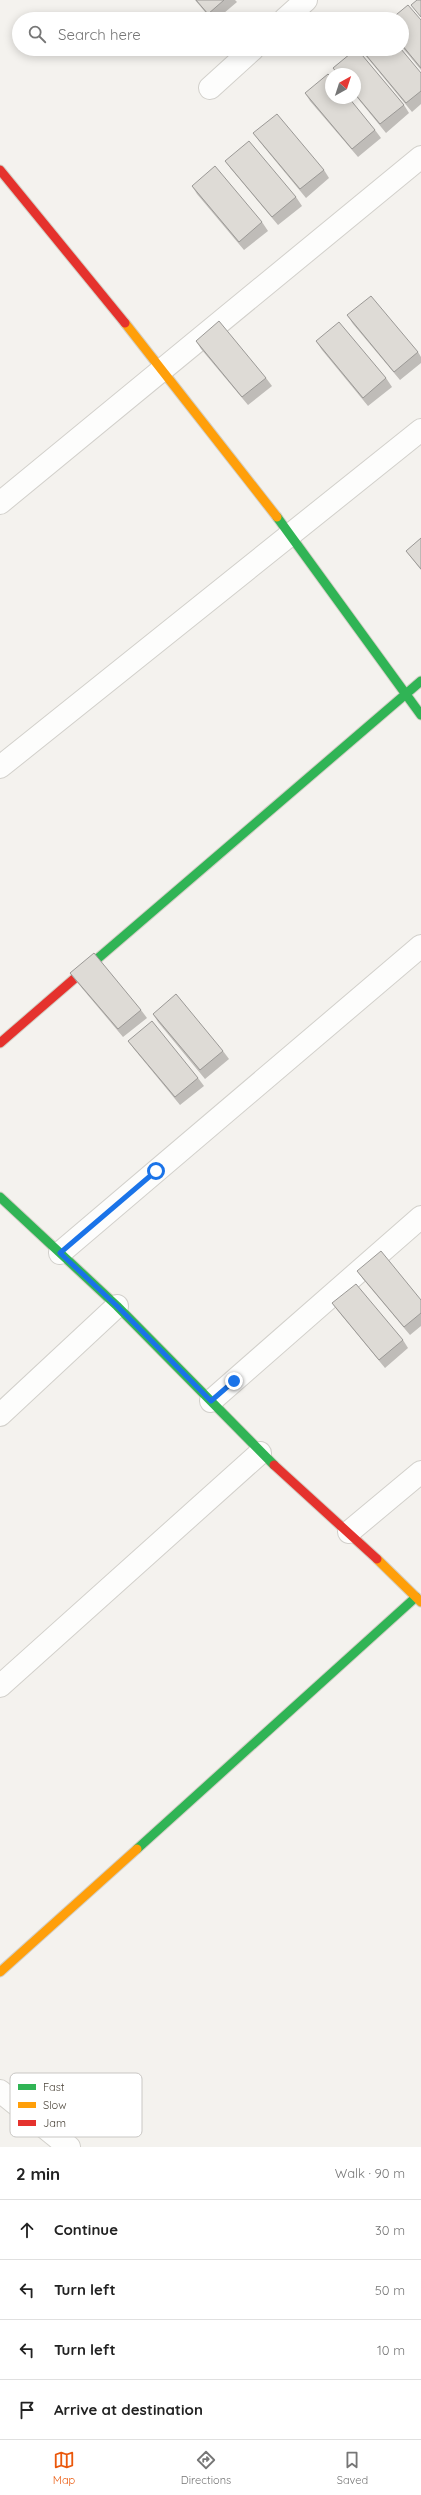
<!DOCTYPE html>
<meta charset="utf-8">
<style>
body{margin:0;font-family:Quicksand,sans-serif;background:#f2f2f2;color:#222}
.compass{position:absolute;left:325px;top:68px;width:36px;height:36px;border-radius:50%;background:#fff;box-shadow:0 2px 10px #0003;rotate:39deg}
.stop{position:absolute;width:12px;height:12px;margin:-9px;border:3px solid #1a73e8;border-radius:50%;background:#fff}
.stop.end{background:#1a73e8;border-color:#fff;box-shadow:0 1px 4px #0008}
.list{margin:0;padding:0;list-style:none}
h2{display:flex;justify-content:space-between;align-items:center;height:52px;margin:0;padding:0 16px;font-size:17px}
h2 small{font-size:13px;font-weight:400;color:#767676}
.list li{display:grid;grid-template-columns:26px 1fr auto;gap:12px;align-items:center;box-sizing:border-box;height:60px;padding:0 16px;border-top:1px solid #e0e0e0}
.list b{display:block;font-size:15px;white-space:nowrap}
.list em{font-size:13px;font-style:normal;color:#767676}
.icon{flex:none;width:22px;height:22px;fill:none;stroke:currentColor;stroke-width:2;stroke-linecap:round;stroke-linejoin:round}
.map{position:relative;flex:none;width:421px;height:2147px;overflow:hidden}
.search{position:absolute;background:#fff;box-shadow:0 2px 10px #0003;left:12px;right:12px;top:12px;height:44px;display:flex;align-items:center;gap:10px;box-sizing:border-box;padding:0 14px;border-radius:22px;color:#767676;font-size:15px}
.sheet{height:292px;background:#fff}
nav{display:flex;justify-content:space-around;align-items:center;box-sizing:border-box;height:56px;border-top:1px solid #e0e0e0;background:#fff;font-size:11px;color:#767676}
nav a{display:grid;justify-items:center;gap:2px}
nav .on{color:#ea580c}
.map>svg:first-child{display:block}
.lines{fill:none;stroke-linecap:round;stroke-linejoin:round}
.street-casing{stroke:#d2d0cb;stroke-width:24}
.fast-casing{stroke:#d3cfc5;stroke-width:11}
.slow-casing{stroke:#d3cfc5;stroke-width:11}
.jam-casing{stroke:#d3cfc5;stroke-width:11}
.street{stroke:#fdfdfc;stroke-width:22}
.fast{stroke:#30b455;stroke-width:9}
.slow{stroke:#ff9f0a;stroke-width:9}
.jam{stroke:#e5322d;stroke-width:9}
.wall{fill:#bfbcb8}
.building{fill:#dedbd6;stroke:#9b9996}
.route{stroke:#1a73e8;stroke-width:5}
.key{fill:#fff;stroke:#c9c7c4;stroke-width:1}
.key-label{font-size:11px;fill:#4b4439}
</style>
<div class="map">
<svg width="421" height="2147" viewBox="0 0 421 2147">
<rect width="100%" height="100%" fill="#f4f2ee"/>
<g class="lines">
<defs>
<path id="street" d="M285,19l21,-19
M210,88l43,-39
M0,503l421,-346
M0,767l421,-337
M60,1253l361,-307
M211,1401l210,-184
M0,1415l117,-109
M349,1532l72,-60
M0,1686l260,-233
M0,2091l69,56"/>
<path id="fast" d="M277,517l144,198
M89,966l332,-285
M0,1197l117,109 157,159
M137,1849l279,-252"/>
<path id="slow" d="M125,323l152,194
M377,1559l44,43
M0,1972l137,-123"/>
<path id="jam" d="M0,170l125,153
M0,1043l89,-77
M274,1465l103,94"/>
</defs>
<use href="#street" class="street-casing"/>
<use href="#fast" class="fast-casing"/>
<use href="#slow" class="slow-casing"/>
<use href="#jam" class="jam-casing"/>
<use href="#street" class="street"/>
<use href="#fast" class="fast"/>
<use href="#slow" class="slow"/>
<use href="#jam" class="jam"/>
</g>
<path class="wall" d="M195,0h40l2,2 -20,17h-6z
M402,19l19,1v50l-19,-23z
M356,49h1l47,56 5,8 -23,20 -31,-38v-21h-17l-5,-6z
M361,49l60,24v31l-9,8 -47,-57z
M305,93l70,37 6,8 -23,19 -48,-56z
M253,133l71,37 5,8 -23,20 -47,-57z
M225,161l71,36 6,9 -24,19 -47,-56z
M192,186l70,36 6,9 -24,19 -47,-56z
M347,315l71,37 3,5v6l-21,17 -47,-56z
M196,341l70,37 6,8 -24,19 -47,-56z
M316,341l70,37 6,9 -24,19 -46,-56z
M421,538v32l-15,-19z
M70,973l71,37 6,8 -24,19 -47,-56z
M153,1014l70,37 6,8 -24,20 -47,-57z
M128,1041l70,37 6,8 -24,19 -46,-56z
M357,1271l64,29v26l-11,9 -47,-56z
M332,1303l71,37 5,8 -23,20 -47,-57z"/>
<path class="building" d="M196,0h28l-16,14z
M417,0h4v17l-10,-12z
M408,5l13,15v48l-19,-23v-26h-11z
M356,49h1l47,56 -24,19 -25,-30v-20h-17l-5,-6z
M361,49h40l20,24v18l-15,12z
M328,74l3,3v21h18l26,32 -23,19 -47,-56z
M277,114l47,56 -24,19 -47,-56z
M249,141l47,56 -24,20 -47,-56z
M215,166l47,56 -23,20 -47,-56z
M371,296l47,56 -24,20 -47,-57z
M219,321l47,57 -24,19 -46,-56z
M339,322l47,56 -23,20 -47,-57z
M421,538v31l-15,-18z
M94,953l47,57 -23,19 -48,-56z
M176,994l47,57 -23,19 -47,-56z
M152,1021l46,57 -23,19 -47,-56z
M381,1251l40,49v13l-17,14 -47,-56z
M356,1284l47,56 -24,20 -47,-57z"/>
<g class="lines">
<path class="route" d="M156,1171l-96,82 57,53 94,95 23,-20"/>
</g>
<rect x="10" y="2073" width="132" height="64" rx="6" class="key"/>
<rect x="18" y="2084" width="18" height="6" fill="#30b455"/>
<rect x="18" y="2102" width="18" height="6" fill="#ff9f0a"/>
<rect x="18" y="2120" width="18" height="6" fill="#e5322d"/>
<g class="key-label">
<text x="43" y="2091">Fast</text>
<text x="43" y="2109">Slow</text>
<text x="43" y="2127">Jam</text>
</g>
</svg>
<svg class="compass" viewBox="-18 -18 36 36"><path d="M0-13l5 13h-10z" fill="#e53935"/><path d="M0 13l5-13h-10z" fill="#767676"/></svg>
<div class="stop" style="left:156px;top:1171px"></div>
<div class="stop end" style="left:234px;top:1381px"></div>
<div class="search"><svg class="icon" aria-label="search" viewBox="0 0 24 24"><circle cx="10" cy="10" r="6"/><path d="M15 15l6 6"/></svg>Search here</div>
</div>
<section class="sheet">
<h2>2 min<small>Walk · 90 m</small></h2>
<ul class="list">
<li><svg class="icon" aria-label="ahead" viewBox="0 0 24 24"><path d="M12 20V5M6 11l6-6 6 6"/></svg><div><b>Continue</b></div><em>30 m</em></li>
<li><svg class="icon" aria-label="left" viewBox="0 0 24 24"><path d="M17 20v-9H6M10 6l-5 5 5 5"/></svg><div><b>Turn left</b></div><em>50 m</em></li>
<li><svg class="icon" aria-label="left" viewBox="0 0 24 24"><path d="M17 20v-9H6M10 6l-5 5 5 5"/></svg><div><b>Turn left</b></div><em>10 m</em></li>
<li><svg class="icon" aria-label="arrive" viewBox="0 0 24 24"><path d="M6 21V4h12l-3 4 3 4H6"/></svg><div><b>Arrive at destination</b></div></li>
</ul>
</section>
<nav>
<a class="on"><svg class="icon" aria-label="map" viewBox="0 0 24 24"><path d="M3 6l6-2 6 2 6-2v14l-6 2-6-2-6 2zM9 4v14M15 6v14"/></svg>Map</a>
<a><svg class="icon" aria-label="directions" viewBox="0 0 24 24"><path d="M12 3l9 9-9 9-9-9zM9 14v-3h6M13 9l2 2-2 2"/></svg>Directions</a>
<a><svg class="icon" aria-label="saved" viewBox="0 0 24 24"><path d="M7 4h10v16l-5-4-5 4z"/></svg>Saved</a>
</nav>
